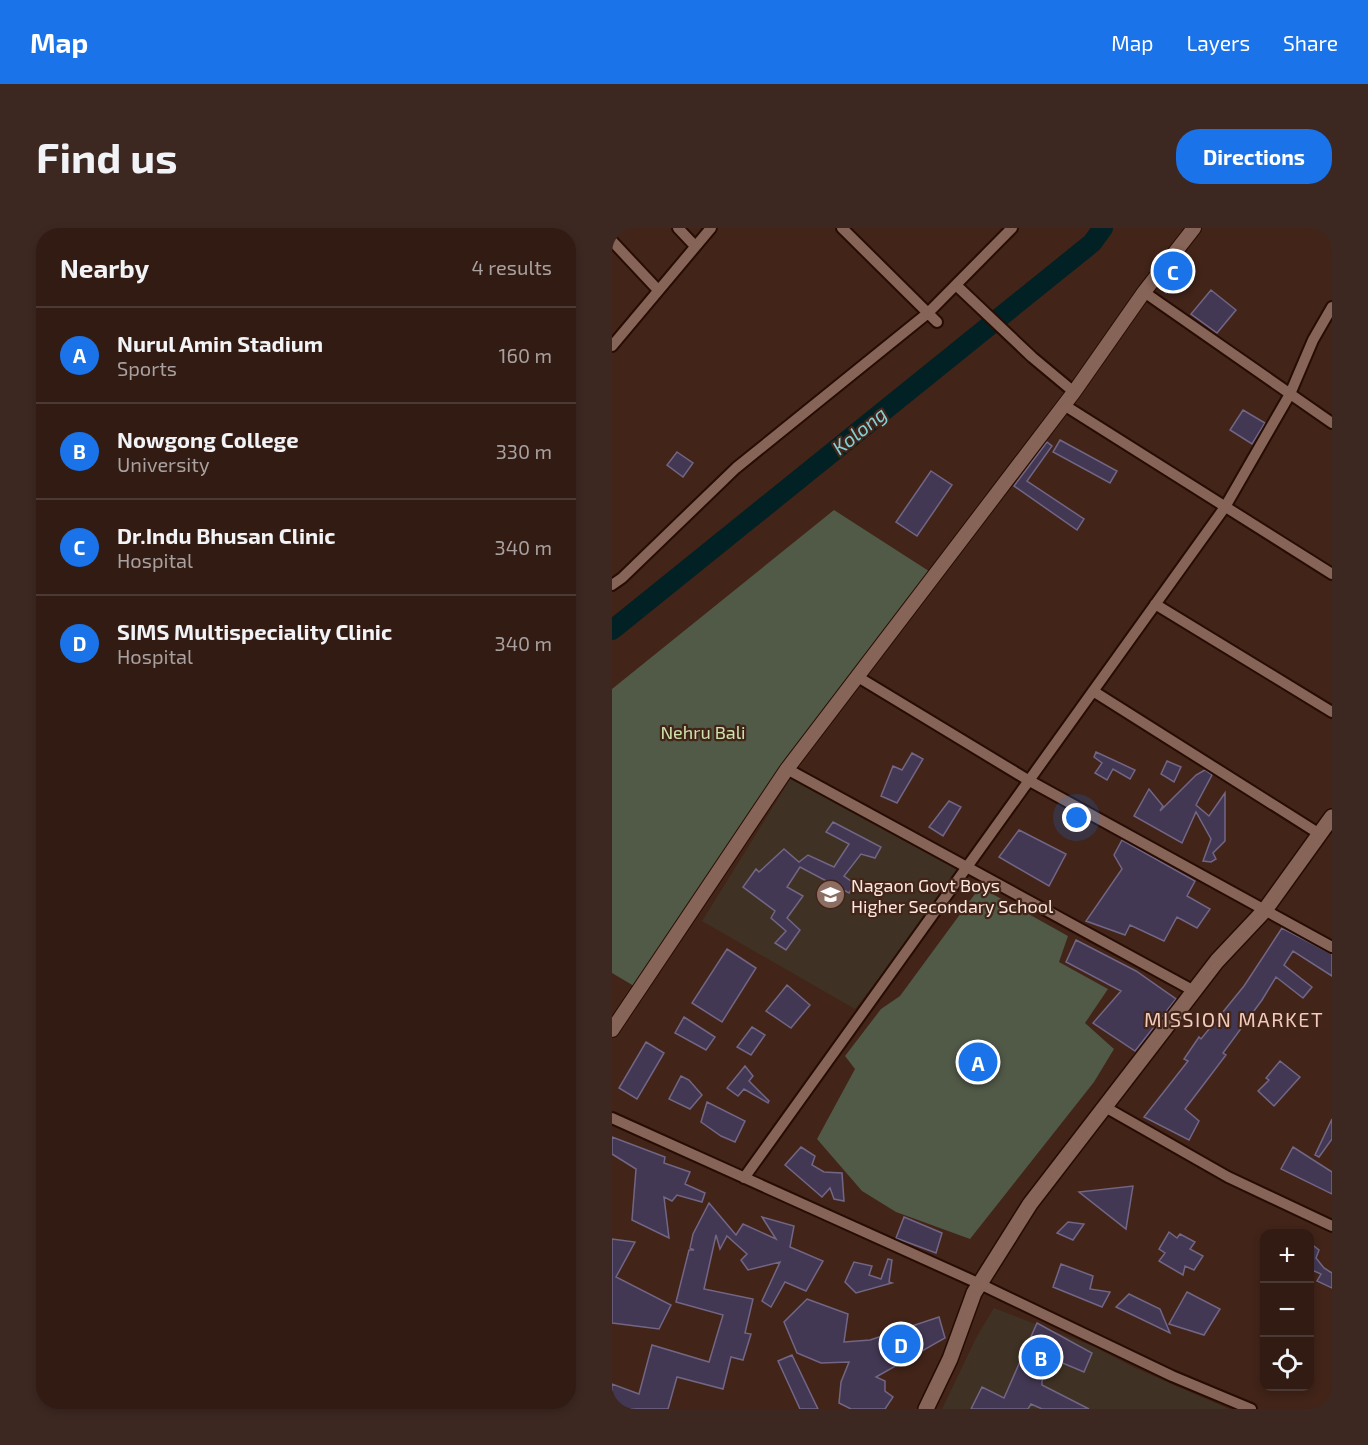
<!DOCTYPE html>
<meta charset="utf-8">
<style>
body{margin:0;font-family:"Exo 2",sans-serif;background:#3d2821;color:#f1f3f6}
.controls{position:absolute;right:18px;bottom:18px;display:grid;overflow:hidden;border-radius:12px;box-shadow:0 3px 9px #0003}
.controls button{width:54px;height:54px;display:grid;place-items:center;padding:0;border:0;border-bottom:2px solid #4d3933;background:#321b13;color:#f1f3f6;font:30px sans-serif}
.you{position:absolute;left:465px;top:590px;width:21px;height:21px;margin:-15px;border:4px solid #fff;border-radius:50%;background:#1a73e8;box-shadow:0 0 0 9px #1a73e833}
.badge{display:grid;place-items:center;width:39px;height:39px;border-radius:50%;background:#1a73e8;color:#fff;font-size:20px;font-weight:700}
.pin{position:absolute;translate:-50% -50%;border:3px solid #fff;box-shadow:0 2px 6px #0006}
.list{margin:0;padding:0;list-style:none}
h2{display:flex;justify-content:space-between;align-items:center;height:78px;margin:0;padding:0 24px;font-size:26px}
h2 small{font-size:20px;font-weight:400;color:#a8a1a0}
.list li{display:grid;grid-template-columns:39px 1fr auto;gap:18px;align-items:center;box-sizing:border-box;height:96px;padding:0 24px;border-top:2px solid #4d3933}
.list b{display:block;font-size:22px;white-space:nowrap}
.list p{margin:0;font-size:20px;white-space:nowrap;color:#a8a1a0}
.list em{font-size:20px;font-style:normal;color:#a8a1a0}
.icon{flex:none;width:33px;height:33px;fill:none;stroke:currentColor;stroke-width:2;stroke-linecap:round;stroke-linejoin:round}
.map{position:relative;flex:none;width:720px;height:1181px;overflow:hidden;border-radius:24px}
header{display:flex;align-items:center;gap:36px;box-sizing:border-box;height:84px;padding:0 30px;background:#1a73e8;color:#fff}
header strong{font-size:28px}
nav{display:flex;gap:33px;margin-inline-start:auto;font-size:21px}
.intro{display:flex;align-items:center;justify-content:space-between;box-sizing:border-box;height:144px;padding:0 36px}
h1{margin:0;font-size:42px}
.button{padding:15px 27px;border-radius:24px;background:#1a73e8;color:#fff;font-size:21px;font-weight:700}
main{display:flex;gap:36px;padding:0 36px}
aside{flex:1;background:#321b13;border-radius:24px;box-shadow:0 3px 9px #0003}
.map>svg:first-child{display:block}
.education{fill:#3f3224}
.green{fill:#515947}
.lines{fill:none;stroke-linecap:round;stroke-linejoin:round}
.river{stroke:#012124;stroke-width:20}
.building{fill:#433854;stroke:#726685;stroke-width:1.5}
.minor-casing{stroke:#270c03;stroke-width:14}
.tertiary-casing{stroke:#270c03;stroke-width:16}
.secondary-casing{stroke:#270c03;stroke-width:18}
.minor{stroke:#866457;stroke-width:10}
.tertiary{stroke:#866457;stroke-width:14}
.secondary{stroke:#866457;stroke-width:15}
.labels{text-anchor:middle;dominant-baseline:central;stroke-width:4.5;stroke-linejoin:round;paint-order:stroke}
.park-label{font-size:18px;fill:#cde4ac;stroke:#422419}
.poi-label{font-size:18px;fill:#fce8e0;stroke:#422419;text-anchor:start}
.water-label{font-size:20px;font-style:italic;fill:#82d0d6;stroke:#422419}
.neighbourhood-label{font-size:20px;letter-spacing:1.5px;fill:#f2cbbc;stroke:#422419}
</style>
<header>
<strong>Map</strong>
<nav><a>Map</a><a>Layers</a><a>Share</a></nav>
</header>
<div class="intro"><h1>Find us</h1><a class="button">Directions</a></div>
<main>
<aside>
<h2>Nearby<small>4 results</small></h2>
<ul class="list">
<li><span class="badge">A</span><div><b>Nurul Amin Stadium</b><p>Sports</p></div><em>160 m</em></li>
<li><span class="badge">B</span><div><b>Nowgong College</b><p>University</p></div><em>330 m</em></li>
<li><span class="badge">C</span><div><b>Dr.Indu Bhusan Clinic</b><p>Hospital</p></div><em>340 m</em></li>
<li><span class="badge">D</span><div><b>SIMS Multispeciality Clinic</b><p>Hospital</p></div><em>340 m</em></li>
</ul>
</aside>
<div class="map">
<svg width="720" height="1181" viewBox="0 0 720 1181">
<rect width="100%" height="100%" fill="#422419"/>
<path class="education" d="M179,550l167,90 -36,55 -67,86 -153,-88z
M382,1080l101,39 40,21 94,41h-287l34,-71z"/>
<path class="green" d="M222,282l101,65 -148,194 -148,220 -27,-16v-284z
M368,659l88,49 -9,26 49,27 -23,34 29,26 -20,33 -124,157 -74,-27 -34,-21 -45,-52 38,-70 -10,-13 36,-47 19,-13z"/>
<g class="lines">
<path class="river" d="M0,402l480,-387 11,-15"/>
</g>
<path class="building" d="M570,30l7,4 -23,31 -7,-6z
M599,62l25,20 -19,23 -26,-19z
M631,182l22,13 -13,21 -22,-14z
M448,212l57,31 -7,12 -57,-31z
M435,214l5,4 -25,35 57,38 -7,11 -63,-44z
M65,224l16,11 -10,14 -16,-12z
M319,243l21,14 -35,51 -21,-14z
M484,524l39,18 -5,9 -17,-10 -6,11 -12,-7 7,-10 -8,-6z
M300,525l11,6 -26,44 -16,-7 12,-30 9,4z
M555,533l14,6 -7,15 -13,-8z
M593,542l7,5 -16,30 13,11 16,-23v48l-12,12 3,6 -5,3 -8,-1 8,-22 -15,-27 -14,31 -48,-27 15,-27 14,17 -3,5 36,-36z
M337,573l12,6 -18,29 -14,-9z
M221,594l48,25 -6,11 -14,-4 -17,22 11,8 -6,9 -49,-26 -13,20 16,9 -16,22 13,12 -14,20 -11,-7 11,-12 -15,-13 4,-7 -32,-24 13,-18 3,3 25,-23 15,13 9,-7 26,12 15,-23 -23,-12z
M407,602l47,24 -17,32 -50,-29z
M510,612l73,41 -8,15 23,13 -13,19 -20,-11 -13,24 -34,-16 -5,10 -39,-14 36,-52 -8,-14z
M670,700l50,26v22l-39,-25 -9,14 28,22 -9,11 -27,-21 -14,23 -39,53 3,2 -41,54 14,12 -10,19 -45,-23 44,-56 -4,-2 15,-22 2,2 43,-53z
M464,712l60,31 40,28 -41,52 -42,-28 28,-32 -55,-29z
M115,721l29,19 -34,54 -30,-19z
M175,757l23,20 -19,23 -25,-17z
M72,789l31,20 -9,13 -31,-17z
M140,799l13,8 -14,20 -14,-8z
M34,814l18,11 -27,46 -18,-11z
M668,833l20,16 -26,29 -16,-15 11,-11 -3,-2z
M133,838l8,10 -4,5 20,20 -1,2 -24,-14 -6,7 -11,-8z
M69,848l8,4 13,15 -12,14 -21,-10z
M95,874l38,19 -10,21 -14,-6 -20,-14z
M720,891v20l-13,18 -4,-2z
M0,909l53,20 -1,6 26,9 -5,12 20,9 -3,9 -25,-7 -5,6 -8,-4 5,41 -37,-18 4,-51 -24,-15z
M189,919l14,9 -3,9 12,7 18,1 2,28 -10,-2 -4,-11 -8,9 -37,-32z
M681,919l39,25v22l-51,-25z
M521,958l-7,43 -47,-37z
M97,975l27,32 7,-11 33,15 -14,-22 32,9 -4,21 33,14 -17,30 -21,-9 -14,25 -9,-6 18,-39 -32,8 -7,-10 6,-6 -20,-18 -7,13 -4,-14 -12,54 49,10 -8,34 6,1 -8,26 -12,-3 -8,32 -46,-12 -9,32h-56v-25l27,10 13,-49 57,17 14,-47 -47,-13 13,-52h5l-4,-2 3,-14z
M292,989l38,16 -6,20 -40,-15z
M456,994l16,2 -11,16 -16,-7z
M557,1004l8,6 3,-4 15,8 -5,7 13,7 -9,14 -9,-4 -2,9 -24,-14 6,-8 -6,-4z
M0,1011l23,3 -19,35 55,28 -12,24 -47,-6z
M698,1015l9,7 -3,8 8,10 8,5v15l-15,-7 4,-7 -9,-4 -2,4z
M276,1031l4,1 -3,22 3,1 -36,10 -11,-11 9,-20 18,4 -3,9 12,4z
M449,1036l32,12 -3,13 20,3 -8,15 -49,-20z
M575,1064l33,17 -16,26 -35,-11z
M517,1066l31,15 10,24 -54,-26z
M195,1071l41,15 -4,28 26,-2 69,-23 6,21 -69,39 9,4v10l8,6 -8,12h-34l-12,-6 2,-21 8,-20 -28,1 -24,-10 -13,-31z
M425,1095l55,30 -8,19 -31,-13 -11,22v4l47,24h-47l-11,-5 -3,5h-57l11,-22 22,11z
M180,1127l26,54h-18l-22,-48z"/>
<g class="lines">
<defs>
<path id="minor" d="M66,0l17,18
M230,0l95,94
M0,13l46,49
M344,57l76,72 42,35
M532,64l188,131
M0,118l99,-118
M452,177l268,169
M0,357l10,-7 114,-110 192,-155 84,-85
M543,376l177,108
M246,449l170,103 304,167
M481,463l225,142
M175,541l407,222
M493,879l123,70 104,49
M0,890l368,166 192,92 79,33
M132,950l481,-671 65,-113 23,-54 19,-33"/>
<path id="tertiary" d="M0,802l175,-261 287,-377 70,-100 50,-64"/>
<path id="secondary" d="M314,1181l24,-50 24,-66 56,-89 187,-243 48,-51 67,-93"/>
</defs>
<use href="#minor" class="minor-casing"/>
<use href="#tertiary" class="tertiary-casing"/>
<use href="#secondary" class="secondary-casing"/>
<use href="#minor" class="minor"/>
<use href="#tertiary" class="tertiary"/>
<use href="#secondary" class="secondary"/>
</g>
<defs>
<symbol id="school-disc" viewBox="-11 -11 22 22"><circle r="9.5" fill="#8d6e63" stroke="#422419"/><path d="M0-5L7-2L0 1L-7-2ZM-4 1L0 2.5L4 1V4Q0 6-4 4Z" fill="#fff"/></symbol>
</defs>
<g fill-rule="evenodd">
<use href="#school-disc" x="202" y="650" width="33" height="33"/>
</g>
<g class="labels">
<g class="park-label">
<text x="91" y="504">Nehru Bali</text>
</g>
<g class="poi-label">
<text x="239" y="657">Nagaon Govt Boys<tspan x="239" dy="21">Higher Secondary School</tspan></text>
</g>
<g class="water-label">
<text transform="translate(247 202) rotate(-39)">Kolong</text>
</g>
<g class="neighbourhood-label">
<text x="622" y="791">MISSION MARKET</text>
</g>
</g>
</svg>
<div class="controls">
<button>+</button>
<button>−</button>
<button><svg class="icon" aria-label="locate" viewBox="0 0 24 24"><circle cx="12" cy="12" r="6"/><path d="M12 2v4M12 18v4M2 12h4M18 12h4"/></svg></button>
</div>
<div class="you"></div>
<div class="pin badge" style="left:366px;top:834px">A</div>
<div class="pin badge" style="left:429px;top:1129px">B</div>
<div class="pin badge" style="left:561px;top:43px">C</div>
<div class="pin badge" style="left:289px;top:1116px">D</div>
</div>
</main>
